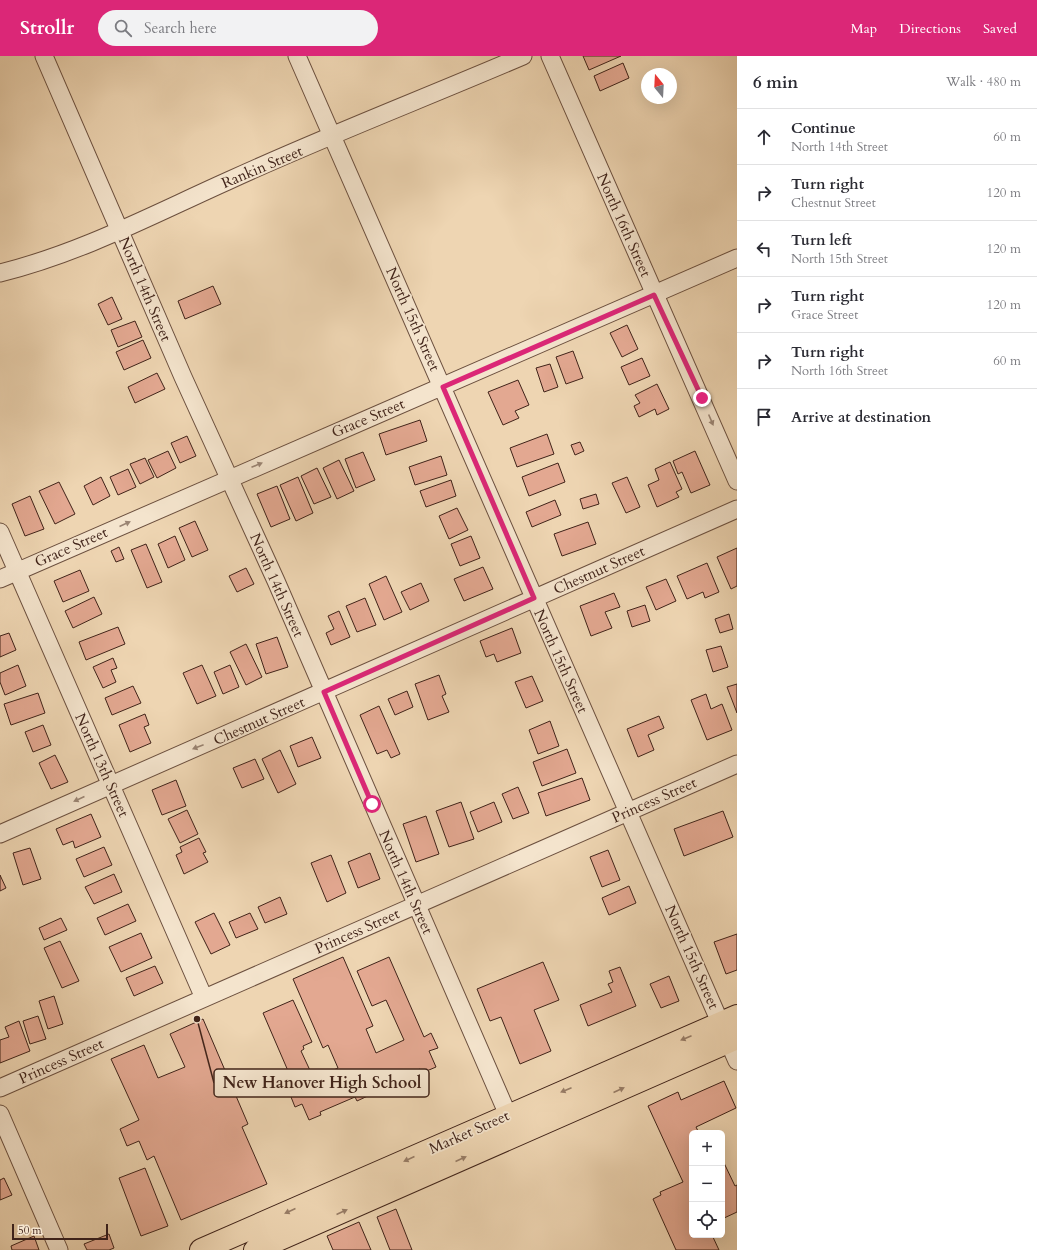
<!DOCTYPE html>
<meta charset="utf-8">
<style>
body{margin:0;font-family:Cardo,serif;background:#f2f2f3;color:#2b2b33}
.controls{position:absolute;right:12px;bottom:12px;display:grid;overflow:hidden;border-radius:6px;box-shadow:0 4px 16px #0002}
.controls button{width:36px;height:36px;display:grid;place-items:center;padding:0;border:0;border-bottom:1px solid #e1e1e2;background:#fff;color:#2b2b33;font:20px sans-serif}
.compass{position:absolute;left:641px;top:12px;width:36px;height:36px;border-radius:50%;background:#fff;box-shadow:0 4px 16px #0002;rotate:342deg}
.scale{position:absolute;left:12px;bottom:10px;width:96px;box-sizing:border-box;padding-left:4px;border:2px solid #402319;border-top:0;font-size:11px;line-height:14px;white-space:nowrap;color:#402319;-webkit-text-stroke:3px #f4e4cd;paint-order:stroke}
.stop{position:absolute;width:12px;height:12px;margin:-9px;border:3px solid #db2777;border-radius:50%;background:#fff}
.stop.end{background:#db2777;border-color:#fff;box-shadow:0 1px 4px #0008}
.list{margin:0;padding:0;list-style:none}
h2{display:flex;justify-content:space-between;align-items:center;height:52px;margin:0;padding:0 16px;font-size:17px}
h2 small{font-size:13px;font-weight:400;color:#7c7c81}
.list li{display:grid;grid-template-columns:26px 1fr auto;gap:12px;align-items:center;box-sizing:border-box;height:56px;padding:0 16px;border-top:1px solid #e1e1e2}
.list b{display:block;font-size:15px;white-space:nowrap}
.list p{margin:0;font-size:13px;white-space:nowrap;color:#7c7c81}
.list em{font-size:13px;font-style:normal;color:#7c7c81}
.icon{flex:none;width:22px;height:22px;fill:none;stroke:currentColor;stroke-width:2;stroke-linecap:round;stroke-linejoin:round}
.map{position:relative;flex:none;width:737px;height:1194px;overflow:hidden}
header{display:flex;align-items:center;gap:24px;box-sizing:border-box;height:56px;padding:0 20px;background:#db2777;color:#fff}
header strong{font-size:19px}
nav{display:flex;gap:22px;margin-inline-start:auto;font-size:14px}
.search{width:280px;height:36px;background:#f2f2f3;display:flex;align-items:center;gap:10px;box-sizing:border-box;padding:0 14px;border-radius:22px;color:#7c7c81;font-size:15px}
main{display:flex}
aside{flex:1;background:#fff}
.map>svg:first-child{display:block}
.building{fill:#e3a891;stroke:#402319}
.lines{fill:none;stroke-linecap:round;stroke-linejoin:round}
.minor-casing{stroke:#6c503f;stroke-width:19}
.major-casing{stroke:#402319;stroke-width:24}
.minor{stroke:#f4e4cd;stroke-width:17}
.major{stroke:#eed5b2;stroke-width:22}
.oneway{fill:#9a8473}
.oneway2{fill:#977c66}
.route{stroke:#db2777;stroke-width:5}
.labels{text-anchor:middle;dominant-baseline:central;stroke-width:3.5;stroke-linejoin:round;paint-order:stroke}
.street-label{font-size:15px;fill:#402319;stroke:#f4e4cd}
.leader{fill:none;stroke:#402319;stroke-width:1.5}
.callout-dot{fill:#402319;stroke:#f4e4cd;stroke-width:1.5}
.callout{fill:#f4e4cd;stroke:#402319;stroke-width:1.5}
.callout-label{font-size:16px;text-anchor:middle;font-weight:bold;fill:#402319}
</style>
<header>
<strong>Strollr</strong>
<div class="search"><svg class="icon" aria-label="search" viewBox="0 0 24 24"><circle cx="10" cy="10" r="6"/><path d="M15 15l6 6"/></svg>Search here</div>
<nav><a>Map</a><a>Directions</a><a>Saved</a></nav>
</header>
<main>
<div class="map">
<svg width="737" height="1194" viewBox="0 0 737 1194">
<rect width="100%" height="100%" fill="#eed5b2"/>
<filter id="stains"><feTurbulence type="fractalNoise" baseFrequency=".005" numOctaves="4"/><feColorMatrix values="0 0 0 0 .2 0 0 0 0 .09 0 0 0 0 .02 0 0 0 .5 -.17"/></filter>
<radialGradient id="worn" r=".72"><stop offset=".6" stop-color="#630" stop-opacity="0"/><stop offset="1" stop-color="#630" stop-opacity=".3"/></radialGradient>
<path class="building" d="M583,0h38l-32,14z
M623,7l6,15 -29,13 -6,-15z
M213,230l8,18 -36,15 -7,-18z
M112,241l10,22 -14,6 -10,-21z
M135,265l7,16 -24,10 -7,-17z
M627,269l11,24 -16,8 -12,-24z
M143,284l8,18 -27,12 -8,-18z
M573,295l10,27 -17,6 -10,-27z
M642,302l8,18 -21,9 -8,-18z
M550,308l8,23 -14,5 -8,-24z
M157,317l8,16 -30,14 -7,-16z
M518,324l11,25 -14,6 4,7 -16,7 -15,-33z
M657,328l12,25 -12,6 -2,-6 -16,8 -5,-11 6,-3 -5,-8z
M420,364l7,21 -41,14 -7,-21z
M547,378l7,20 -37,13 -7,-19z
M187,380l9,20 -16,7 -9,-20z
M580,386l4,9 -9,4 -4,-10z
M168,395l8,17 -19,10 -9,-18z
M695,395l15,34 -19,8 -9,-21 -4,2 -5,-13z
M363,396l12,28 -19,8 -11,-29z
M441,400l6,19 -32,10 -6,-18z
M145,402l9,19 -14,7 -10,-20z
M339,404l15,31 -17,8 -14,-31z
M670,406l12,27 -6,3 3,5 -22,10 -9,-22 11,-5 -4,-11z
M558,407l7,19 -36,14 -7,-19z
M317,412l14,29 -17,7 -13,-28z
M128,413l8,18 -18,8 -8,-18z
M101,421l9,19 -17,9 -9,-19z
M298,421l15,36 -17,8 -16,-36z
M627,421l13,30 -14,6 -14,-30z
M451,424l5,16 -30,11 -6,-16z
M59,426l16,32 -20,10 -16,-33z
M277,430l13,33 -19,8 -14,-33z
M596,438l3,10 -16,5 -3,-10z
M30,440l14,33 -19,7 -13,-32z
M555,444l6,15 -29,12 -6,-15z
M457,452l11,22 -19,9 -10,-23z
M195,465l13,29 -16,7 -13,-29z
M588,466l8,22 -34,12 -8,-22z
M175,480l10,24 -17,8 -10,-24z
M471,480l9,22 -20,8 -9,-22z
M146,488l16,38 -15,6 -16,-38z
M119,491l5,12 -8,3 -5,-11z
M737,492v38l-6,3 -14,-32z
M707,507l12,29 -14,6 -2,-6 -16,7 -10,-23z
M483,511l10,22 -29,12 -10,-22z
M246,512l8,16 -17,8 -8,-16z
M80,514l9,21 -26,11 -9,-21z
M386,520l16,36 -18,8 -15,-36z
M666,523l10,22 -20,9 -10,-23z
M421,527l8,18 -19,9 -9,-18z
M614,537l6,14 -15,5 7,16 -21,8 -11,-30z
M94,541l8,17 -29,14 -8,-17z
M365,542l11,27 -19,7 -11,-26z
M645,549l5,16 -18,6 -5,-16z
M339,555l11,26 -19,8 -5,-12 8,-4 -6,-13z
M729,558l4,15 -13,4 -5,-14z
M118,571l7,17 -39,16 -7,-18z
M512,572l9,25 -24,9 -3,-8 -8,3 -6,-16z
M9,577l7,17 -16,7v-21z
M277,581l11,30 -22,7 -10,-30z
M246,588l16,33 -16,8 -16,-33z
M721,590l7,21 -15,5 -7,-22z
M113,602l4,10 -6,2 5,12 -13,6 -10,-21z
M18,609l8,21 -21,9 -5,-13v-9z
M202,609l14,31 -19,8 -14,-31z
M230,609l9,22 -16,7 -9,-22z
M439,619l7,19 -4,2 7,16 -21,8 -13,-36z
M532,620l11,25 -17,7 -11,-26z
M737,628v29l-10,-26z
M133,630l8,17 -29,12 -7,-17z
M407,635l6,16 -18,8 -7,-16z
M38,637l7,20 -34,12 -7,-21z
M706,638l5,15 11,-5 10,26 -25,10 -16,-40z
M379,650l21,48 -9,4 -4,-8 -10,4 -17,-39z
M145,658l4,11 -5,2 7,16 -21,9 -11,-27z
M659,660l5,12 -16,7 6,15 -16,7 -11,-28z
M550,665l9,25 -21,8 -9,-24z
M43,669l8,20 -18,7 -8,-20z
M312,681l9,21 -23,9 -8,-21z
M567,693l9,24 -34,13 -9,-24z
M280,694l16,34 -18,9 -16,-34z
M55,699l13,27 -17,7 -12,-26z
M255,703l9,20 -22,9 -9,-20z
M582,722l8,22 -44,16 -8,-23z
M176,724l10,26 -24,9 -10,-25z
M518,731l11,26 -16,6 -11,-25z
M461,746l13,37 -25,8 -13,-36z
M494,746l8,20 -24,10 -8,-20z
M187,754l11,24 -18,9 -12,-24z
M723,755l10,26 -49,19 -10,-27z
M91,758l10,23 -26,11 -2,-7 -10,4 -7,-16z
M426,760l13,38 -23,8 -13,-38z
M199,782l7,14 -3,1 5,9 -24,12 -8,-19 6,-3 -2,-5z
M104,791l8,18 -28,12 -8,-18z
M30,792l11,31 -18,6 -10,-32z
M608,794l12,30 -18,7 -12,-30z
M370,797l10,26 -22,9 -10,-26z
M331,799l15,38 -19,9 -16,-39z
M114,818l8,18 -28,12 -9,-17z
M0,819l6,13 -6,3z
M629,830l7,17 -27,12 -7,-17z
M280,841l7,17 -22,9 -7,-16z
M128,848l8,17 -31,14 -8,-17z
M214,857l16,32 -19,9 -16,-32z
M250,857l8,16 -22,9 -7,-16z
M61,862l6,12 -23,10 -5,-12z
M141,877l11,25 -31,14 -12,-25z
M737,878v36l-11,4 -12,-32z
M60,885l19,40 -17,7 -18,-40z
M343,901l30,69 -7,3 10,24 28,-13 -18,-40 -14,6 -15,-35 32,-14 35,80 7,-4 7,15 -9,3 7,16 -14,6 -2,-4 -34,15 1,3 -30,14 -2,-4 -35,15 1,3 -12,5 -7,-16 -7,3 -4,-10 7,-3 -35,-81 30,-13 19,42 -9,4 1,3 -3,2 13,28 24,-11 -10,-23 -5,3 -30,-69z
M543,906l16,38 -25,10 17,41 -31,13 -19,-47 -11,4 -13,-32z
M155,910l8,17 -29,13 -8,-18z
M620,911l16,39 -48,20 -8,-21 32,-13 -4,-8 5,-2 -4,-11z
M669,920l10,25 -18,7 -11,-24z
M54,940l9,28 -15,5 -9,-28z
M38,960l8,23 -16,5 -7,-23z
M203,963l45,105 -6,3 25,57 -86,36 -27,-64 -7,4 -8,-19 -12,5 -7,-17 19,-9 -28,-61 33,-14 14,33 27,-11 -15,-33z
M19,965l11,30 -30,12v-23l9,-3 -4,-10z
M724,1025l12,27 -40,19 3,6h-7v102h20l7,15h-43l-23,-51 8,-4 -1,-3 23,-10 -35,-76 30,-14 3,8z
M724,1107l11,23 2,-1v27l-15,7v-55z
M145,1112l23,58 -27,10 -22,-58z
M4,1122l8,17 -12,5v-20z
M396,1153l16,41h-22l-13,-33z
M359,1166l12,28h-38l-6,-14z
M109,1178l5,14 -5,2h-22l-3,-6z
M34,1180l5,14h-27l-1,-4z"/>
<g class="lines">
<defs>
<path id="minor" d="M44,0l139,321 93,204 232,534
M297,0l440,1005
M550,0l187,425
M0,217c81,-20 154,-59 230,-93 96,-44 195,-82 293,-124
M0,476l204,466
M0,523c245,-109 492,-212 737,-321
M0,778l737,-325
M0,1032l737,-324
M0,1058l59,136"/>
<path id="major" d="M201,1194l536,-234
M255,1194l482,-212"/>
</defs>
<use href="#minor" class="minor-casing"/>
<use href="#major" class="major-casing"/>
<use href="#minor" class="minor"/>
<use href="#major" class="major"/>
</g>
<defs><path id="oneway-solid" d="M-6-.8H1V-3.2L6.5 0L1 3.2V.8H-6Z"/></defs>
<g class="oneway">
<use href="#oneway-solid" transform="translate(711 364) rotate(67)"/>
<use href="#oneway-solid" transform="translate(257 409) rotate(-23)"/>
<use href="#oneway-solid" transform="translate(125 468) rotate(-24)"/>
<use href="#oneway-solid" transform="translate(198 691) rotate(159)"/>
<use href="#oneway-solid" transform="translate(79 743) rotate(156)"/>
</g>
<g class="oneway2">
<use href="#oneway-solid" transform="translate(686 982) rotate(157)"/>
<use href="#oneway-solid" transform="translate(566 1034) rotate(157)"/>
<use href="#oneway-solid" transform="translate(619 1034) rotate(-24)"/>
<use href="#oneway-solid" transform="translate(409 1103) rotate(156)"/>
<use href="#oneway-solid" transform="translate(461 1103) rotate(-24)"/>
<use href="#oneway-solid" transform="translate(290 1155) rotate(156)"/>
<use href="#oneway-solid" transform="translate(342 1156) rotate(-24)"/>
</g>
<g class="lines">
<path class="route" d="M372,748l-48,-112 210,-94 -91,-211 211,-92 48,103"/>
</g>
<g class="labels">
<g class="street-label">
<text transform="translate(262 111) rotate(-23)">Rankin Street</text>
<text transform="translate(624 169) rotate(66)">North 16th Street</text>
<text transform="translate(145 233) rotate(67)">North 14th Street</text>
<text transform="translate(413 263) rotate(66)">North 15th Street</text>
<text transform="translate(368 362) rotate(-23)">Grace Street</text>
<text transform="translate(71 491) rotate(-24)">Grace Street</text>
<text transform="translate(599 514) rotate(-24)">Chestnut Street</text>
<text transform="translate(277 529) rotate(66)">North 14th Street</text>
<text transform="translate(561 605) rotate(66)">North 15th Street</text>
<text transform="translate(259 665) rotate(-24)">Chestnut Street</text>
<text transform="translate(102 709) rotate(66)">North 13th Street</text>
<text transform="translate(654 744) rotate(-24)">Princess Street</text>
<text transform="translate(406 826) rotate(66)">North 14th Street</text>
<text transform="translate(357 875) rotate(-24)">Princess Street</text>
<text transform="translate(692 901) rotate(66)">North 15th Street</text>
<text transform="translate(61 1005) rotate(-24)">Princess Street</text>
<text transform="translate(469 1076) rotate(-24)">Market Street</text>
</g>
</g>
<path class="leader" d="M197 963L214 1027"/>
<circle class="callout-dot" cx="197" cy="963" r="4"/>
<rect class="callout" x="214" y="1013" width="215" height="28" rx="4"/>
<g class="callout-label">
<text x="322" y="1032">New Hanover High School</text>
</g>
<rect width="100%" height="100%" filter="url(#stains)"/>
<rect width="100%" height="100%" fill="url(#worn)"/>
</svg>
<div class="controls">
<button>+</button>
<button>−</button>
<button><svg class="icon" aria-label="locate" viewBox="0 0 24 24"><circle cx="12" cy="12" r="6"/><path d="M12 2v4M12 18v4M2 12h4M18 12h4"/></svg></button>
</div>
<svg class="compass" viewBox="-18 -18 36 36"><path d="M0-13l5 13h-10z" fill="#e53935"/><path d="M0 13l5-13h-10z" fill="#7c7c81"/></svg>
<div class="scale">50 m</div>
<div class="stop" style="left:372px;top:748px"></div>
<div class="stop end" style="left:702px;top:342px"></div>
</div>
<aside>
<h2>6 min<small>Walk · 480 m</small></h2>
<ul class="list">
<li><svg class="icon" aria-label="ahead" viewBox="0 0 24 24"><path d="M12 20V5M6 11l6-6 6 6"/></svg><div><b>Continue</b><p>North 14th Street</p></div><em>60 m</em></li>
<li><svg class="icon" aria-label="right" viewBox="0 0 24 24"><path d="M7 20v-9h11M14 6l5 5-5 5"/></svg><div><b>Turn right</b><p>Chestnut Street</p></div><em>120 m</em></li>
<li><svg class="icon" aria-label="left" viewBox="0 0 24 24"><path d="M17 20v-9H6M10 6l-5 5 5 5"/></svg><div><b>Turn left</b><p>North 15th Street</p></div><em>120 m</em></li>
<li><svg class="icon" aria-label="right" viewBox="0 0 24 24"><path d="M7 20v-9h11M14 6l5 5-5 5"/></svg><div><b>Turn right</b><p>Grace Street</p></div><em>120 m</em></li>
<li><svg class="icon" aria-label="right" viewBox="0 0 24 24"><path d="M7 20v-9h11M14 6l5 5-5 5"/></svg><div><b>Turn right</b><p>North 16th Street</p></div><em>60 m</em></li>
<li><svg class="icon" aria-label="arrive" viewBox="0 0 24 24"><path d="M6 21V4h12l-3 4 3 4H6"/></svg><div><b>Arrive at destination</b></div></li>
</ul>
</aside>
</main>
